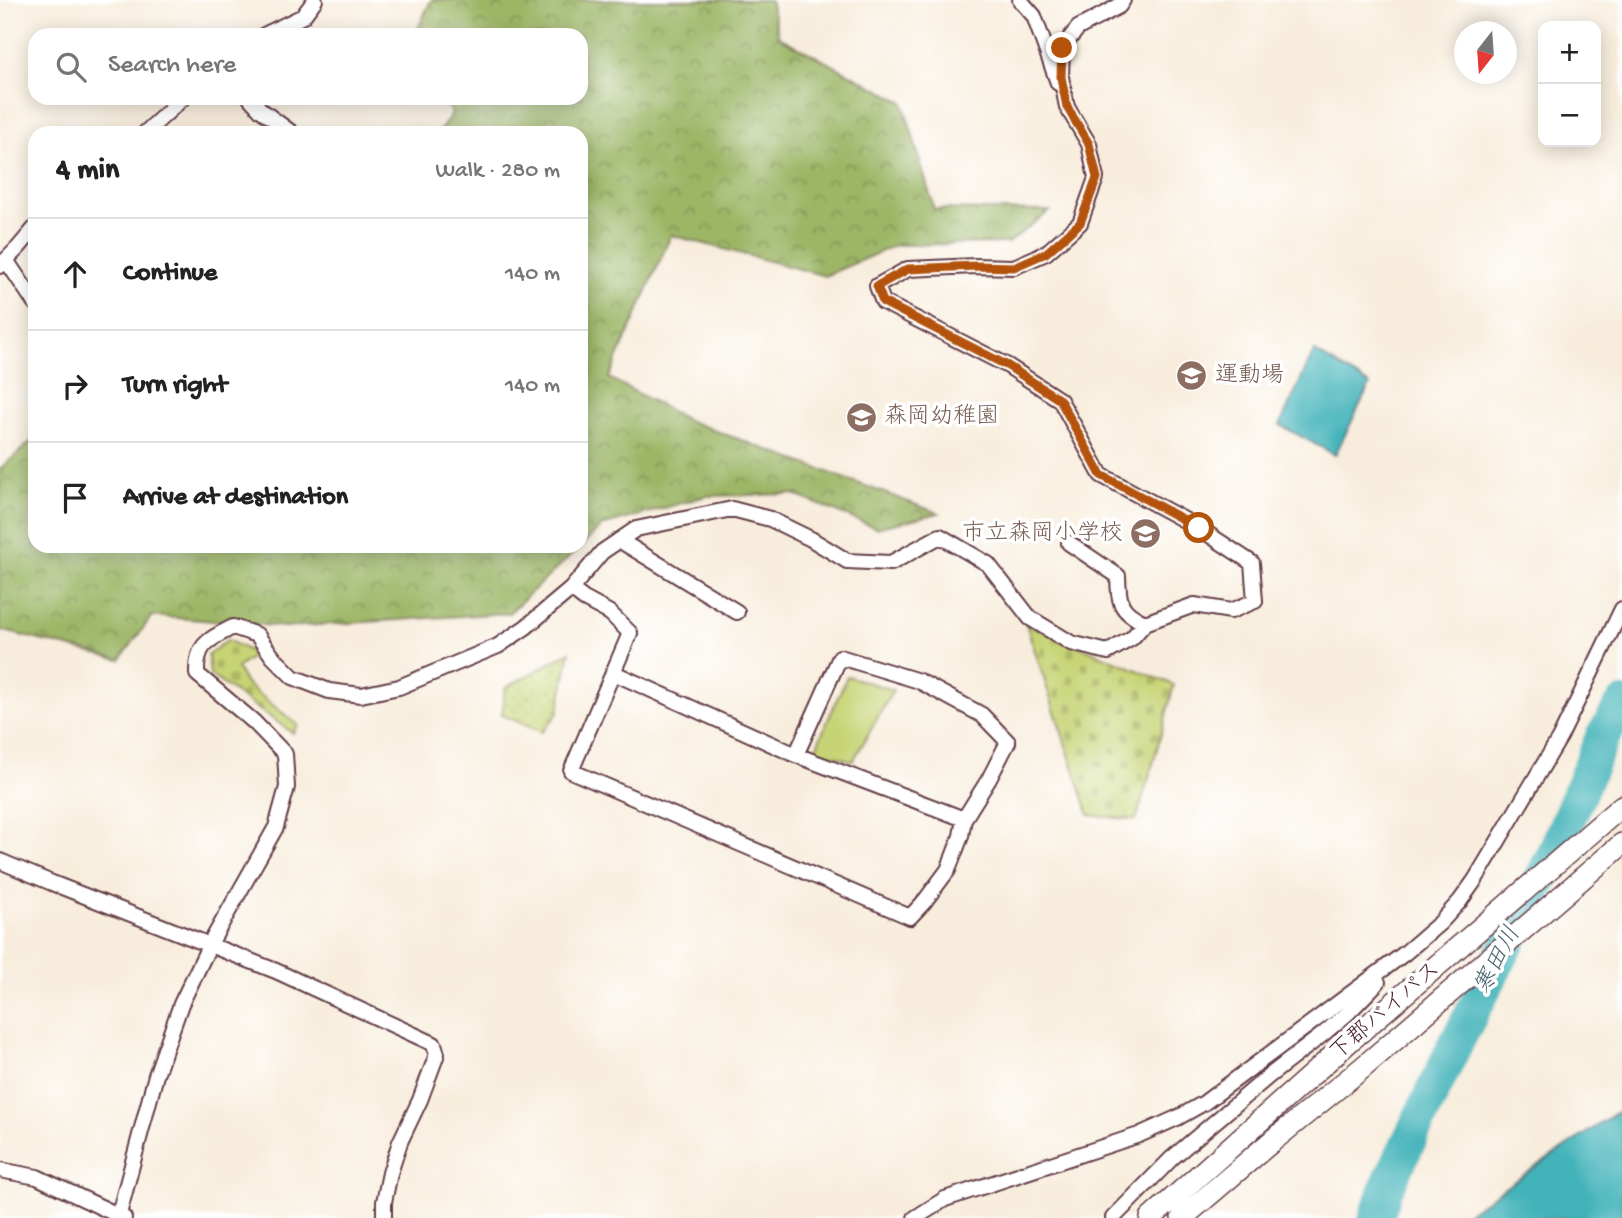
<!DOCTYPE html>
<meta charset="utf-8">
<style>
body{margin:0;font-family:"Gochi Hand","Klee One",sans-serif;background:#f6f6f6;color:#222}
.controls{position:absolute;right:21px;top:21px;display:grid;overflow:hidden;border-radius:14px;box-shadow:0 4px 18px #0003}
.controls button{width:63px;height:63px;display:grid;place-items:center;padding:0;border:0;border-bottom:2px solid #e0e0e0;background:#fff;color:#222;font:35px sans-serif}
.compass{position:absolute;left:1454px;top:21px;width:63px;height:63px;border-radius:50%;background:#fff;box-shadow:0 4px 18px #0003;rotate:197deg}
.stop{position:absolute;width:21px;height:21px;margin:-16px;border:5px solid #b45309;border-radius:50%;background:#fff}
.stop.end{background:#b45309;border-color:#fff;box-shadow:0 2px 7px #0008}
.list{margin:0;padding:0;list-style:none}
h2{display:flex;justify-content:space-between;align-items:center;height:91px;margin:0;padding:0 28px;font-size:30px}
h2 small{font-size:23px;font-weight:400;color:#767676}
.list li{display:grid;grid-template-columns:46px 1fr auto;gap:21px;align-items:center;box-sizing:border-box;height:112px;padding:0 28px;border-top:2px solid #e0e0e0}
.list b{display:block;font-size:26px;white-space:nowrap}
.list em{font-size:23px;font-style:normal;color:#767676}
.icon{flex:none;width:38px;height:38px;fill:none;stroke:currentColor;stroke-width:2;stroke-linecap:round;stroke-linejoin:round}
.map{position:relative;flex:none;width:1622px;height:1218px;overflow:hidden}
.search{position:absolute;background:#fff;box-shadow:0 4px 18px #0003;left:28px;top:28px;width:560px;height:77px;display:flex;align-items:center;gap:18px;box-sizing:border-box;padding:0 24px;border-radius:21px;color:#767676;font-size:26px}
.panel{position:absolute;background:#fff;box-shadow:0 4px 18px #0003;left:28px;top:126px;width:560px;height:427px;border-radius:21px}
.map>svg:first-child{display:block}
.forest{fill:url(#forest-crowns);stroke:#736a48;stroke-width:2}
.cemetery{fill:url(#cemetery-stones);stroke:#887a50;stroke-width:2}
.park{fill:#c6d475;stroke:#887a50;stroke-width:2}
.garden{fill:url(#garden-dots);stroke:#887a50;stroke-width:2}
.water{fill:#43b3b9;stroke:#466972;stroke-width:2}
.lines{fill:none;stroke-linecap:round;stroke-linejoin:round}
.river{stroke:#43b3b9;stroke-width:35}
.street-casing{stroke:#643e46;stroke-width:18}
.secondary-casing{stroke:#643e46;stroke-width:24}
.street{stroke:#fff;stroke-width:14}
.secondary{stroke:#fff;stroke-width:21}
.route{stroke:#b45309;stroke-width:9}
.labels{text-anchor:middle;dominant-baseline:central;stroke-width:7;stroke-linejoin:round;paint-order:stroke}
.education-label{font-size:23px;fill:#785e54;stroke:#fff;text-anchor:start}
.street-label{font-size:23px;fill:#4a1f2b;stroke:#fff}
.water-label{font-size:24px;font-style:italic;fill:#47626b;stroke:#fff}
</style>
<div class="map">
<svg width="1622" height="1218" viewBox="0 0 1622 1218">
<defs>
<pattern id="forest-crowns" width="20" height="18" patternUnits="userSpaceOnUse" patternTransform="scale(1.75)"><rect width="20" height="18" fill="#9cb666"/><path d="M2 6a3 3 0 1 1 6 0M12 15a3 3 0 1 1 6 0" fill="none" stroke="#819354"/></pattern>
<pattern id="cemetery-stones" width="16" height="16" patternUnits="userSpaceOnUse" patternTransform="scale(1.75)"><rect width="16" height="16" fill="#c6d475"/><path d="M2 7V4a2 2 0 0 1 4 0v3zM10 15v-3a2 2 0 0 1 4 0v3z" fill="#acb665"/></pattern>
<pattern id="garden-dots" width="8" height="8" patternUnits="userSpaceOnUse" patternTransform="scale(1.75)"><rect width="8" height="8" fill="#c6d475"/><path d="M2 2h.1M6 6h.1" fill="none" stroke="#acb665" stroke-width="1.8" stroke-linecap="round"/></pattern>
</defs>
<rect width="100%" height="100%" fill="#fff"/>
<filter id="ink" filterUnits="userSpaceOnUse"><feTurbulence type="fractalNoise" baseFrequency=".0143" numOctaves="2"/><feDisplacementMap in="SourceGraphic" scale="14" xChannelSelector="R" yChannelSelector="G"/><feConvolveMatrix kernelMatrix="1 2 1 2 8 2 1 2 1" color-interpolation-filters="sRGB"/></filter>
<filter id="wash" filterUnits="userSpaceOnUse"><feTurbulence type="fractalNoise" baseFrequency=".00686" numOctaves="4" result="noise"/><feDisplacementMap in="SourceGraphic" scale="28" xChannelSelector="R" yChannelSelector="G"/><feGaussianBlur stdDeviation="1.57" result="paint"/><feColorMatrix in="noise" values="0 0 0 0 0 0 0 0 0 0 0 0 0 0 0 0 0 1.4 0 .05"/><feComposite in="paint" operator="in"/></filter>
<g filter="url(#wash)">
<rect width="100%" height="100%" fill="#f8eddc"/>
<path class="forest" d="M431,0h339l9,37 124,65 31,107 116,2 -42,32 -112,2 -71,31 -154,-41 -62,143 80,43 250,92 -63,15 -83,-34 -87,2 -104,30 -21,20v-413h-143l14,-19 -9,-16h138v-63h-166z
M35,438v108h546l-72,67 -223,14 -134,-11 -32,44 -120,-30v-161z"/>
<path class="cemetery" d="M1026,624l148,61 -21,79 -17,56 -47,-5z
M227,640l29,14 -19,14 9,16 52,41 -5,8 -83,-58 -2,-20z"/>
<path class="park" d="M847,676l46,14 -40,71 -38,-11z"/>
<path class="garden" d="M570,652l-12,61 -16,19 -40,-17 3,-27z"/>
<path class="water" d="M1314,351l56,34 -35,70 -55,-30z
M1622,1109v109h-162z"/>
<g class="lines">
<path class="river" d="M1376,1218l9,-27 68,-142 100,-193 49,-118 20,-33"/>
</g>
</g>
<g filter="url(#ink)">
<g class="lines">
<defs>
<path id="street" d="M1020,0l14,16 24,67
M264,35l39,-19 12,-16
M250,98l11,12 31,23
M145,133l38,-35
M6,260l29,43
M0,266l18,-18 17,-20
M619,540l118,72
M1069,543l49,33c1,27 1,35 27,47
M571,589l13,10 26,14 20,20 -59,138 339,146 14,-15 24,-32 13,-34 3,-17 25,-40 19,-37 -26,-27 -63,-34 -79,-24 -44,98
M614,673l182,82 168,64
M0,861l52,22 224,88 158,73 3,10 -17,46 -20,42 -10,31 -6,29v16
M0,1170l37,7 87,41
M118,1218l38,-143 25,-71 29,-60 66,-117 11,-40 -2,-33 -31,-32 -57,-48c-1,-30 11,-34 36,-47l24,8 16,22 20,20 36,14 32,4 38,-8 99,-41 28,-19 45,-38 31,-37 34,-23 96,-20 38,10 41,20 36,22 44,2 49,-27 48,28 42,54 41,25 37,9 24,-14 13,-15 49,-18 37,6 24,-10 -3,-38 -53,-35 -98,-53 -41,-75 -52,-34 -125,-64 -6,-16 31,-17 68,-3 38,1 32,-14 34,-30 16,-45 -7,-34 -22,-37 -6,-30 1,-29 16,-20 41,-22 4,-6
M915,1218l30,-19 194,-64 40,-18 25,-14 201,-150 35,-30 20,-22 15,-21 85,-143 62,-128
M1113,1218l59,-60 97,-82 53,-41 26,-22 30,-31"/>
<path id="secondary" d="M1151,1218l193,-172 278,-240
M1182,1218l89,-76 90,-73 261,-225"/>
</defs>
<use href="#street" class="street-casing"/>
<use href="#secondary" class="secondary-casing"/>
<use href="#street" class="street"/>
<use href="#secondary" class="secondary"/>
</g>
</g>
<g class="lines" filter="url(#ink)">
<path class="route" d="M1062,48l-1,29 6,30 22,37 8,34 -17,45 -34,30 -32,14 -38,-1 -68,3 -31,17 6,16 125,64 52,34 41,75 98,53"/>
</g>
<defs>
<symbol id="school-disc" viewBox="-11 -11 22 22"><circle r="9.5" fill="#8d6e63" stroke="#fff"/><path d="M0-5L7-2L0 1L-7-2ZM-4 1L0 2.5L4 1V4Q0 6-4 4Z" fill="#fff"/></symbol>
</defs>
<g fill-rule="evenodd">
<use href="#school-disc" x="1174" y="358" width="35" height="35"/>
<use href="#school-disc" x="844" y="400" width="35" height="35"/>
<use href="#school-disc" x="1128" y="516" width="35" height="35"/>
</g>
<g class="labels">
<g class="education-label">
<text x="1215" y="376">運動場</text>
<text x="884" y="417">森岡幼稚園</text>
<text x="1123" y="534" text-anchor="end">市立森岡小学校</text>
</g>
<g class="street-label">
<text transform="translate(1386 1012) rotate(-41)">下郡バイパス</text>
</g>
<g class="water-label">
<text transform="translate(1499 961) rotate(-62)">寒田川</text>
</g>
</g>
</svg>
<div class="controls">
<button>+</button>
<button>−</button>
</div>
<svg class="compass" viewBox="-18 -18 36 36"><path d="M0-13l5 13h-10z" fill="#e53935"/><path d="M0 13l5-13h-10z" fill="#767676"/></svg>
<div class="stop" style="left:1199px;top:528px"></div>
<div class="stop end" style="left:1062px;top:48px"></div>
<div class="search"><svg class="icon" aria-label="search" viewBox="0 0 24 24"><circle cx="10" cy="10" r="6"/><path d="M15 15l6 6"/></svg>Search here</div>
<section class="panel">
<h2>4 min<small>Walk · 280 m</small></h2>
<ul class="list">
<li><svg class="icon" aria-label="ahead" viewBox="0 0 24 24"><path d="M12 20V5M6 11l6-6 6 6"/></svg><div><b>Continue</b></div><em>140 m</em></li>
<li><svg class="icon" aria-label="right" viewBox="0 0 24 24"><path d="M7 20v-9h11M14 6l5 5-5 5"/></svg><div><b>Turn right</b></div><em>140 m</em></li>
<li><svg class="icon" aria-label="arrive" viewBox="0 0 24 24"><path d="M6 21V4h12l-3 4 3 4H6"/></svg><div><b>Arrive at destination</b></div></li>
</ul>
</section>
</div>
